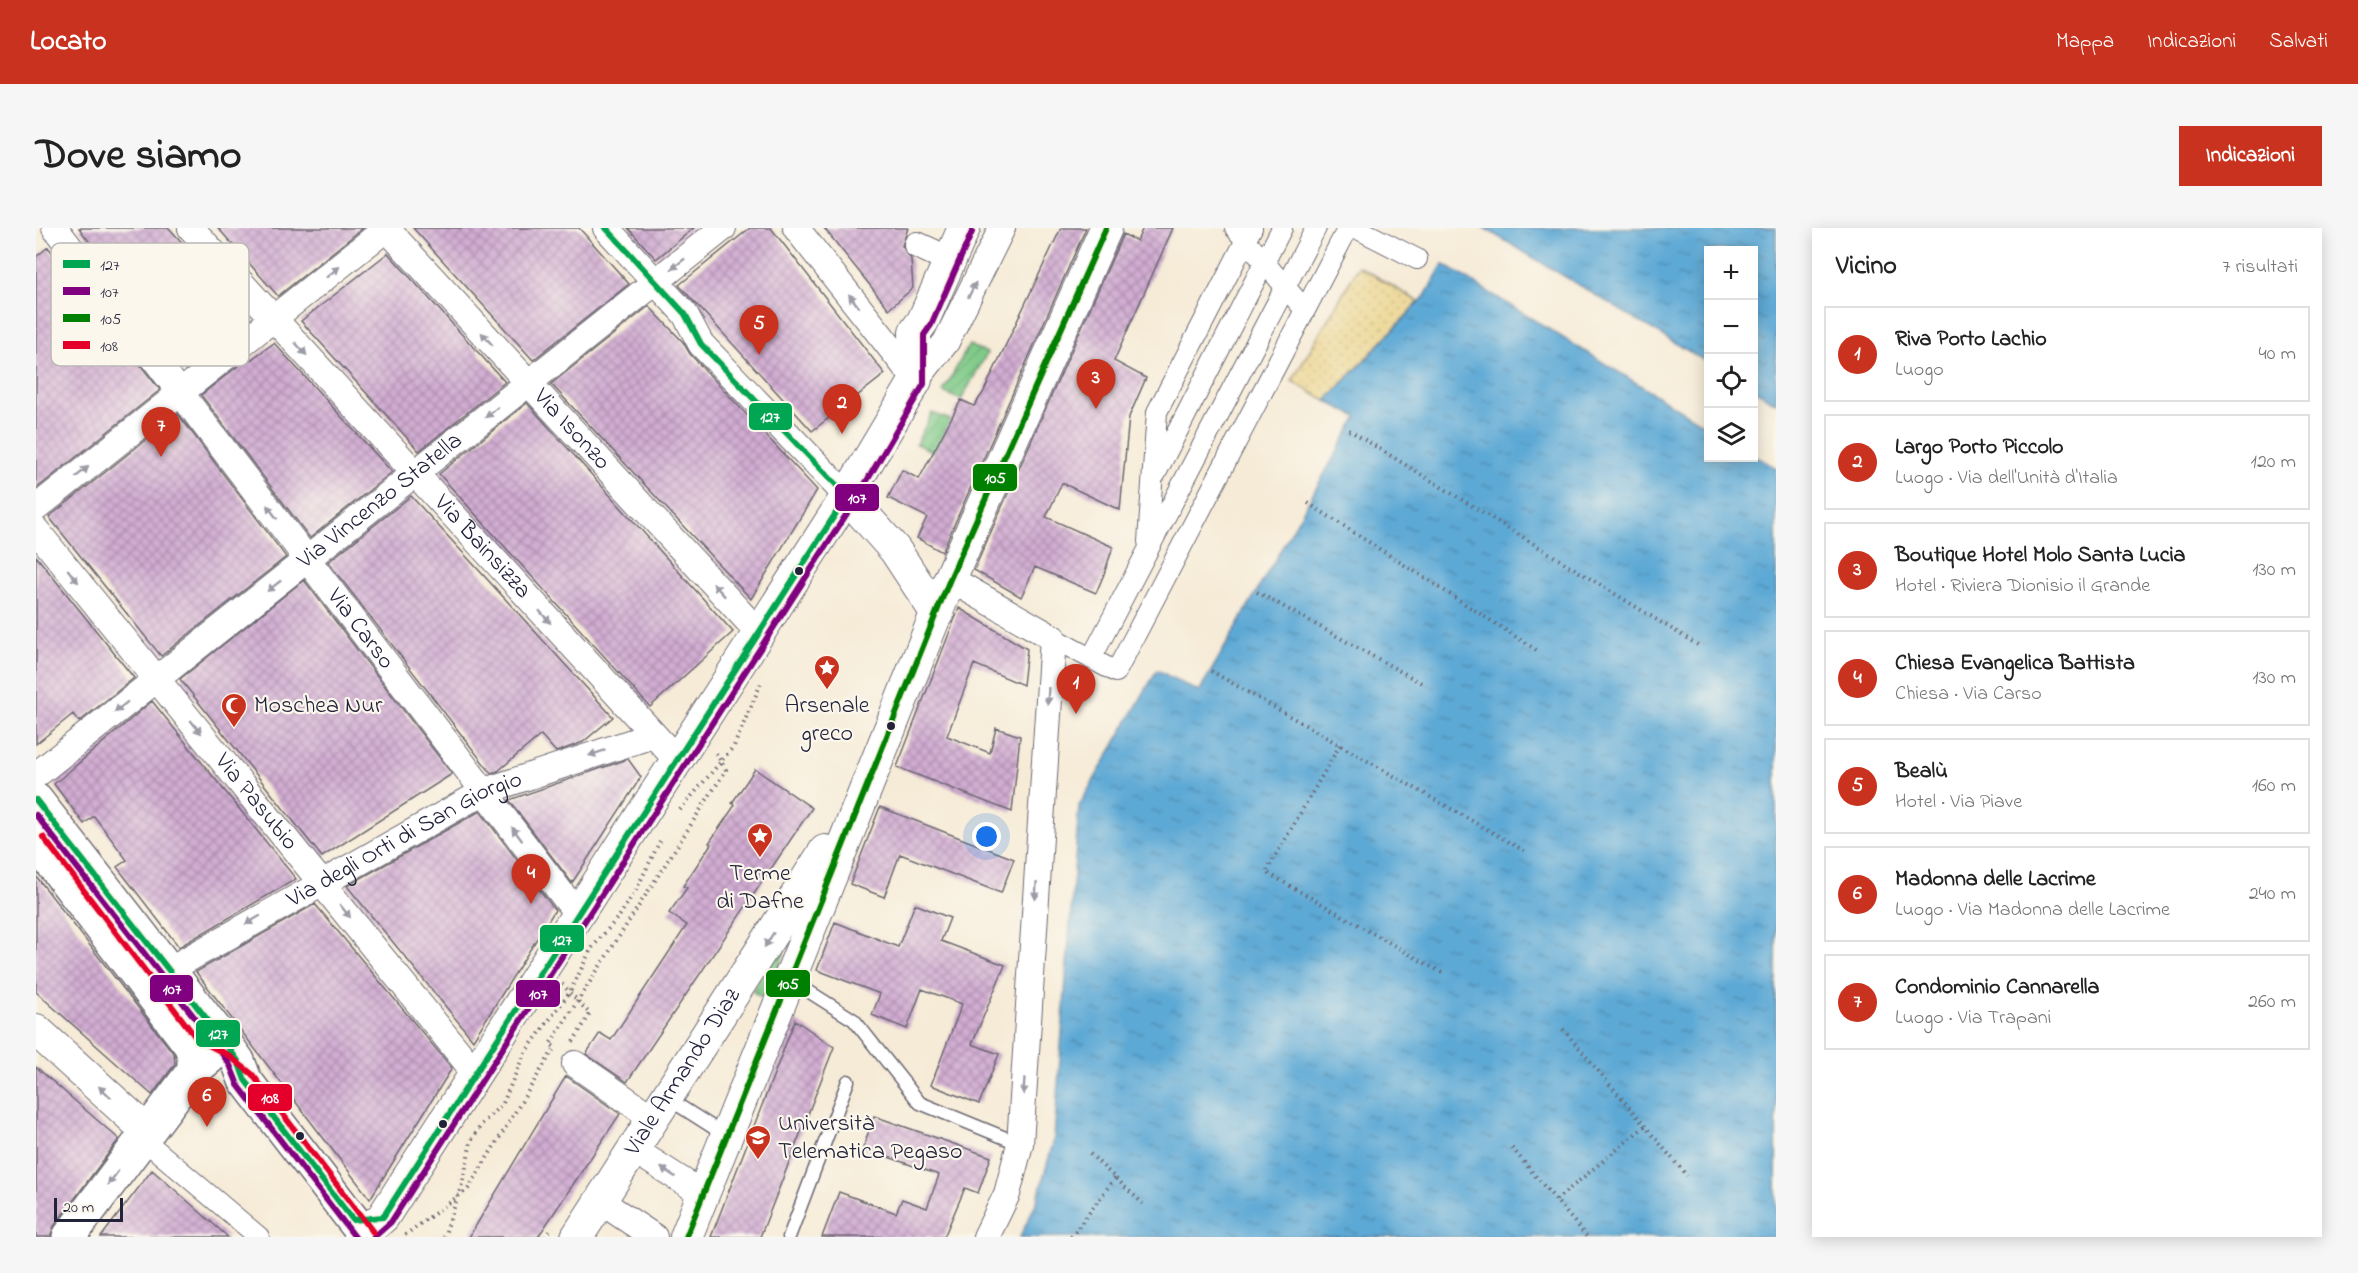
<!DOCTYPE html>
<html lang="it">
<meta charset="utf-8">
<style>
body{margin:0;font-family:"Indie Flower",sans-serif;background:#f6f6f6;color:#222}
.controls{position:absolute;right:18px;top:18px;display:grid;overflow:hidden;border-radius:0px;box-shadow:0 3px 15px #0003}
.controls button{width:54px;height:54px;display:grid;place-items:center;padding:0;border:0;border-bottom:2px solid #e0e0e0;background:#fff;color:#222;font:30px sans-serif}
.scale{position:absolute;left:18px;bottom:15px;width:69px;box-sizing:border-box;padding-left:6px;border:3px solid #22223b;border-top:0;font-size:16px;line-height:21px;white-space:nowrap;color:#22223b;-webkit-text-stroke:4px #fbf7ec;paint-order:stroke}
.you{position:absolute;left:951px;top:609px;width:21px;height:21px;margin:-15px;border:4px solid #fff;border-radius:50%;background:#1a73e8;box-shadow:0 0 0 9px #1a73e833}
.badge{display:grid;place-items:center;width:39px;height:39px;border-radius:50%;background:#c8321e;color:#fff;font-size:20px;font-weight:700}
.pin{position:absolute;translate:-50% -50px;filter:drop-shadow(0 2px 3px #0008)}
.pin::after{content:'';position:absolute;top:32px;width:21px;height:18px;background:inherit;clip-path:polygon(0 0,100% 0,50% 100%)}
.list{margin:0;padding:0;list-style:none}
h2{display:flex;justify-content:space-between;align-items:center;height:78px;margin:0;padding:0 24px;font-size:26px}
h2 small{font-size:20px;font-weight:400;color:#767676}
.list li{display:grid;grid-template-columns:39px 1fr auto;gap:18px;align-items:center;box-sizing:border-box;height:96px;margin:0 12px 12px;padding:0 12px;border:2px solid #e0e0e0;border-radius:0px}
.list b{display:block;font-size:22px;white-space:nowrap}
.list p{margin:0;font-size:20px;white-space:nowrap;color:#767676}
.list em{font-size:20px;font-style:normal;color:#767676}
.icon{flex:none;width:33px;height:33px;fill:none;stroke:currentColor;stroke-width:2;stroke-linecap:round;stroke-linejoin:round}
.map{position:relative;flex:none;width:1740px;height:1009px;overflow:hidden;border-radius:0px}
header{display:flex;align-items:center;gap:36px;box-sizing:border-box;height:84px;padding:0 30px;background:#c8321e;color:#fff}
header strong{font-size:28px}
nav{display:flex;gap:33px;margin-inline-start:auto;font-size:21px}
.intro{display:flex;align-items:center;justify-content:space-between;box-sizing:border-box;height:144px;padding:0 36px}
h1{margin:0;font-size:42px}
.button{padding:15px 27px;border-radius:0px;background:#c8321e;color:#fff;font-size:21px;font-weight:700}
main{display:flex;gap:36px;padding:0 36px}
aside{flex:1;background:#fff;border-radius:0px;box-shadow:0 3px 15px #0003}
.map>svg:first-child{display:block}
.sand{fill:url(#sand-dots);stroke:#887e6c;stroke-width:1.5}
.garden{fill:url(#garden-furrows);stroke:#517662;stroke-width:1.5}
.water{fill:url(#water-ripples);stroke:#406688;stroke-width:1.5}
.building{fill:url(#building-cross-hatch)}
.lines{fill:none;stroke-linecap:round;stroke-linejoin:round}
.service-casing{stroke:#6c6872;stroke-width:15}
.pedestrian-casing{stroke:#6c6872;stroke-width:22}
.minor-casing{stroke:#6c6872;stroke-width:28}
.tertiary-casing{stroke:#6c6872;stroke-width:34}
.secondary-casing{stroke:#6c6872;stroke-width:36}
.path{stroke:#6c6872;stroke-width:4;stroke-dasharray:1.5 4.5;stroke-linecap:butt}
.service{stroke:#fff;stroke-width:12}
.pedestrian{stroke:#fff;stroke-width:20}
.minor{stroke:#fff;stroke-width:26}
.tertiary{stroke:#fff;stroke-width:32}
.secondary{stroke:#fff;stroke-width:33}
.bus-1-casing{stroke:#fbf7ec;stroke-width:10}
.bus-2-casing{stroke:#fbf7ec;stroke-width:10}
.bus-3-casing{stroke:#fbf7ec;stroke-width:10}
.bus-4-casing{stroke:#fbf7ec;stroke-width:10}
.bus-1{stroke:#00a651;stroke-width:6}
.bus-2{stroke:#800080;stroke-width:6}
.bus-3{stroke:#008000;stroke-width:6}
.bus-4{stroke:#e4002b;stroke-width:6}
.oneway{fill:#9c9ca7}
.bus-dot{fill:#22223b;stroke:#fbf7ec;stroke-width:2}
.labels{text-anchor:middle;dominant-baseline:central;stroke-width:4.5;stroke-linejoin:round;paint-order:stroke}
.street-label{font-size:24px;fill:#22223b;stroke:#fbf7ec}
.poi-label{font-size:24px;fill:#22223b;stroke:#fbf7ec;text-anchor:start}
.key{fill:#fbf7ec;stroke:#bab7b7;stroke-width:1.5}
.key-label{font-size:16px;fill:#22223b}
.line-badge{stroke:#fbf7ec;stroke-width:2}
.badge-label{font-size:16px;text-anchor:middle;font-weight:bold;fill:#fff}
</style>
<header>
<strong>Locato</strong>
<nav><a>Mappa</a><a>Indicazioni</a><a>Salvati</a></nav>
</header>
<div class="intro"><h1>Dove siamo</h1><a class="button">Indicazioni</a></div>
<main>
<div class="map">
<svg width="1740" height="1009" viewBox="0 0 1740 1009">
<defs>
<pattern id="sand-dots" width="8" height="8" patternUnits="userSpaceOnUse" patternTransform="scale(1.5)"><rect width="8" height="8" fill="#eeda9e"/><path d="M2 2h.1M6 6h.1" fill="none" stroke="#ccbb89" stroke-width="1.8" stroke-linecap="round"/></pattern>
<pattern id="garden-furrows" width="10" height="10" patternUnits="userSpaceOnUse" patternTransform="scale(1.5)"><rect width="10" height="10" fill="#80cb89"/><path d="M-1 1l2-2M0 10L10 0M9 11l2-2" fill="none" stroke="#6eae77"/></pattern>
<pattern id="water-ripples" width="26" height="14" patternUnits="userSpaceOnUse" patternTransform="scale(1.5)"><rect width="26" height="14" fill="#5da9d5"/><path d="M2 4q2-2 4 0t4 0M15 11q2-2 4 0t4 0" fill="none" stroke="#4c89ae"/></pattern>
<pattern id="building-cross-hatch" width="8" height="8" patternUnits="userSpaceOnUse" patternTransform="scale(1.5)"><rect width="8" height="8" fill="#d2add3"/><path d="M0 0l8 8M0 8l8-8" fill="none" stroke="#aa8cac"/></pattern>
</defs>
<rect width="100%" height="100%" fill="#fbf7ec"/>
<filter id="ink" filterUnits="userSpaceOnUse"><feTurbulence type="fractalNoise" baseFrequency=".0167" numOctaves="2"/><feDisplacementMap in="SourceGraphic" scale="12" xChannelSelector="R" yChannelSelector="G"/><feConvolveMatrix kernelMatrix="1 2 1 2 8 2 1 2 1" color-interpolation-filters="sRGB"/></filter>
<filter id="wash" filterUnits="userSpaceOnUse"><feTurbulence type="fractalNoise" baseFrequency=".008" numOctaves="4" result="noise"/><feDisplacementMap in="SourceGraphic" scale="24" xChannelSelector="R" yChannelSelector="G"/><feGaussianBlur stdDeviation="1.35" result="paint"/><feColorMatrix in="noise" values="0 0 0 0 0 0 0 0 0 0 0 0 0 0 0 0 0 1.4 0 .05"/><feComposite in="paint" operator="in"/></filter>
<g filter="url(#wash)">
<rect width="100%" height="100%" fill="#f6ebd7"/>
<path class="sand" d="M1323,38l60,36 -93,99 -34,-20z"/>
<path class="garden" d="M933,117l18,8 -26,47 -18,-8z
M896,185l19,7 -17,32 -18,-8z
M746,722l2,4 -18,46 -14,-9 26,-40z"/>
<path class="water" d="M1448,0h292v175l-22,-13v-140h-46v113z
M1407,36l265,163v31h46v-3l22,13v769h-756l17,-36 17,-62 25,-333 78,-136 42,22 158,-275 -31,-16 99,-105z"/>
<g id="blocks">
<path class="building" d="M43,0h90l81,90 -65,52z
M182,0h145l-85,68z
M377,0h166l50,56 -96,76z
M592,0h66l-38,31z
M714,0h21l114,146 -73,57 -133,-146z
M788,0h84l-6,18 9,13 2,29 -24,21z
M1025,0h25l-144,324 -25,-14 10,-21 -39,-19 14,-28 17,9 42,-79 13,6 9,-13z
M1107,0h30l-59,133 32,17 -17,39 -9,93 -58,-27 -16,34 67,30 -9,27 -8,19 -61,-26 -14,30 -47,-27 149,-336 14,7z
M12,19l112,143 -124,99v-232z
M352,25l117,129 -86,69 -118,-130z
M613,78l34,36 7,12 127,136 -66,109 -200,-215z
M238,115l118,129 -82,66 -109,-143 46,-36 2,2z
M491,175l206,229 -83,75 -211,-233z
M142,186l108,143 -125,99 -112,-139z
M375,268l202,221 -30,25 -27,10 -15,-17 -43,36 -7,2 -163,-211z
M0,328l98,122 -55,44 -6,-8 -37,30z
M268,352l148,194 -130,83 -142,-178z
M923,380l68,41 -4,36 -49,-21 -27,72 43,17 6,-25 24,8 -8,76 -115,-45z
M116,473l144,178 -117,68 -62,-80 10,-7 -33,-44 -10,8 -30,-40z
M592,531l13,18 -69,106 -63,-83z
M719,541l57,39 -185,274 -41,-28 14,-21 11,7 76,-115 -18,-12 18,-25 -4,-2 28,-42 -2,-1 26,-38 -3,-2z
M844,579l134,52 -13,34 -101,-39 -16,43 -34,-13z
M444,583l75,99 -82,130 -126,-154z
M0,648l138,178 1,10 -23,31 -116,-103z
M279,676l137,164 -82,131 -174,-227z
M879,676l35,14 -9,23 64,24 -33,79 27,10 -20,50 -48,-19 31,-81 -40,-15 -15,40 -35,-14 8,-21 -63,-24 18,-48 63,25z
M759,792l39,27 -74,190h-49z
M0,839l83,72 -65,87 -4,11h-14z
M530,848l54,38 -82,123h-69z
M838,888l117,41 -13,36 -13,-5 -21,49h-122l17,-45 57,21 6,-14 25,9 12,-33 -76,-27z
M116,942l30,26 46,41h-127z"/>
</g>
</g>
<g filter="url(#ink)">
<use href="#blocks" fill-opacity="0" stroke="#6c6872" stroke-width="1.5"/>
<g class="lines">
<defs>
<path id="service" d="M753,751l65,41 66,83 100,41
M631,870l58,37
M753,1009l59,-156"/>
<path id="pedestrian" d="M1199,0l70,82
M1320,0l61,31
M1119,247l127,-247
M1112,314l9,-130 95,-184
M1017,410l63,34 232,-444
M1055,431l225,-431
M107,911l116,98"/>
<g id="minor">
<path id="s1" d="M19,0l523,687"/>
<path id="s2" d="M155,0l486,532"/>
<path id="s3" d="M350,0l373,405"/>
<path d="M570,0l79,86 16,30 146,152"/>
<path d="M760,0l120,152 30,-38 56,-114"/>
<path d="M881,17l33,15"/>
<path d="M0,280l351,-280"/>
<path id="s4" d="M0,302l440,544"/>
<path d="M914,351l103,59 -33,506 -13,50 -21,43"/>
<path id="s5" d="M0,547l687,-547"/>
<path id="s6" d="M131,743l318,-180 168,-56"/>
<path d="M539,836l79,55"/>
<path d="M598,922l69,44"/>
<path d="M564,973l54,36"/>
</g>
<g id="tertiary">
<path d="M811,268l48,54 42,64"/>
<path d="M0,802l112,102"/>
<path d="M324,1009l23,-20 464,-721 69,-116 -1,-48 8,-11 41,-93"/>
<path id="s7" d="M541,1009l248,-386"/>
<path d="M650,1009l264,-658 156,-351"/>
</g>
<path id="secondary" d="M0,572l184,236 18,25 7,19 121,157
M0,614l155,204 3,11v13
M33,1009l125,-167 16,-13"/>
</defs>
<use href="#service" class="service-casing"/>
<use href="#pedestrian" class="pedestrian-casing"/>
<use href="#minor" class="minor-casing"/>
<use href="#tertiary" class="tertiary-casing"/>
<use href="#secondary" class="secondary-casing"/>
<path class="path" d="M1313,202l352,217
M1272,275l230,148
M1221,364l168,93
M1175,443l317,182
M1304,517l-74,127 178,102
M644,582l54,-64 28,-65
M526,756l28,30 -17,28
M1527,801l124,147
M1476,920l75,89
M1054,926l53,50
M1520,972l89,-74
M369,1007l63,-46 87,-142 -5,-3 176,-274 -12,-20
M408,1009l19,-56 8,-40 10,-16 22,-22 21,-49 46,-62 21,-43 29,-34 16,-25 24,-49
M509,1009l6,-9
M1035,1009l44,-59"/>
<use href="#service" class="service"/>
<use href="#pedestrian" class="pedestrian"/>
<use href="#minor" class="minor"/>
<use href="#tertiary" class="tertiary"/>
<use href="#secondary" class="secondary"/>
<defs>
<path id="bus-1" d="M0,572l184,236 18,25 7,19 108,140 30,-3 464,-721 -146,-152 -16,-30 -79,-86"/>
<path id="bus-2" d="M0,587l177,226 17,24 8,20 117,152
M338,1009l17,-15 464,-721 69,-117v-49l7,-10 41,-93"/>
<path id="bus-3" d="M650,1009l264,-658 156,-351"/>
<path id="bus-4" d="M7,609l154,202 31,16 24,19 121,158"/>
</defs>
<use href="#bus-1" class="bus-1-casing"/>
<use href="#bus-2" class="bus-2-casing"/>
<use href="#bus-3" class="bus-3-casing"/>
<use href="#bus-4" class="bus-4-casing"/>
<use href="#bus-1" class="bus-1"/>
<use href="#bus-2" class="bus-2"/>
<use href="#bus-3" class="bus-3"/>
<use href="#bus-4" class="bus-4"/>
</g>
<defs><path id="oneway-solid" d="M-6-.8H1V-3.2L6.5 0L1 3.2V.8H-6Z" transform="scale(1.5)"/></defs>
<g class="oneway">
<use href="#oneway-solid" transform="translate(642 36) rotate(142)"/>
<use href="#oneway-solid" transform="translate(297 44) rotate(-39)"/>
<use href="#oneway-solid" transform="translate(936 62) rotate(-64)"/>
<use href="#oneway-solid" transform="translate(818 73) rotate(-128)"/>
<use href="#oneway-solid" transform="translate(451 111) rotate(-132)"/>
<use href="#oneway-solid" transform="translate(265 121) rotate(48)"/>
<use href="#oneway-solid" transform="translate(456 184) rotate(141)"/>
<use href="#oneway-solid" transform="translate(46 244) rotate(-39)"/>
<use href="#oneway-solid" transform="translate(236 284) rotate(-127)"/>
<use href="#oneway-solid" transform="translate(37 348) rotate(51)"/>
<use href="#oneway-solid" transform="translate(238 358) rotate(142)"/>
<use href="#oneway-solid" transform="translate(683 362) rotate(-133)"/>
<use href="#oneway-solid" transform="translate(509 389) rotate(48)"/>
<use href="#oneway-solid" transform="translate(1012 468) rotate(93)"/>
<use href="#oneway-solid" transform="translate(85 479) rotate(141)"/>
<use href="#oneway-solid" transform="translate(160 499) rotate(51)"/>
<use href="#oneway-solid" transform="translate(561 525) rotate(162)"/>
<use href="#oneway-solid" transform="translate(481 606) rotate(-127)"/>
<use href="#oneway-solid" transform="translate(1000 663) rotate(94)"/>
<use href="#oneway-solid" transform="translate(309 683) rotate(51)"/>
<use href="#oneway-solid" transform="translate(217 692) rotate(150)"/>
<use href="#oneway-solid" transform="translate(733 712) rotate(122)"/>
<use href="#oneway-solid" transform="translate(988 858) rotate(94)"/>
<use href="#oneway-solid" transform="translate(69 864) rotate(-138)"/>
<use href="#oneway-solid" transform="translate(632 944) rotate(-147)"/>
<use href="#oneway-solid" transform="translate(77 950) rotate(127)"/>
</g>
</g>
<defs>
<symbol id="sight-pin" viewBox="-11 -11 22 30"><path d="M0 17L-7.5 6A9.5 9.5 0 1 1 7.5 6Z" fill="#c8321e" stroke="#fbf7ec"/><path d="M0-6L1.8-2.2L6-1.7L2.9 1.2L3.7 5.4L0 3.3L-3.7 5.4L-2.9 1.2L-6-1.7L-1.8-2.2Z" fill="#fff"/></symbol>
<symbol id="mosque-pin" viewBox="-11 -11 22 30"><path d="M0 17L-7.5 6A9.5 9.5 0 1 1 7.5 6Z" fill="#c8321e" stroke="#fbf7ec"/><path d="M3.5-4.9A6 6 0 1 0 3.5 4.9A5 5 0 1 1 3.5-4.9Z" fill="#fff"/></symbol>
<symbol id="university-pin" viewBox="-11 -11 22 30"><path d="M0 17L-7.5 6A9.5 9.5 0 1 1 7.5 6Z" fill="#c8321e" stroke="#fbf7ec"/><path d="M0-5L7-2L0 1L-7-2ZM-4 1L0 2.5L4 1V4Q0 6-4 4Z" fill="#fff"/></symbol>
</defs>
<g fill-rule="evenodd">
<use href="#sight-pin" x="776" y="425" width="30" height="40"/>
<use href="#mosque-pin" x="183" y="463" width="30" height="40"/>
<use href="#sight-pin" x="709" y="593" width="30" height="40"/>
<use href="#university-pin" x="707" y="895" width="30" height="40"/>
</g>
<g class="bus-dot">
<circle cx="763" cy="343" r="5"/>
<circle cx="855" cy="498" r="5"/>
<circle cx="407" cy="896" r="5"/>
<circle cx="264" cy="908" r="5"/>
</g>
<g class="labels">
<g class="street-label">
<text stroke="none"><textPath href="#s3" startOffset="274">Via Isonzo</textPath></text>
<text stroke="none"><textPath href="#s5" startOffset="440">Via Vincenzo Statella</textPath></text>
<text stroke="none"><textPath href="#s2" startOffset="432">Via Bainsizza</textPath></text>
<text stroke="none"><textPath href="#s1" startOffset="504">Via Carso</textPath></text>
<text stroke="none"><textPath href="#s4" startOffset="350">Via Pasubio</textPath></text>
<text stroke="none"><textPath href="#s6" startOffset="272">Via degli Orti di San Giorgio</textPath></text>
<text stroke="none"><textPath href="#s7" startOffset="196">Viale Armando Diaz</textPath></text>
</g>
<g class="poi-label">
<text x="218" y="478">Moschea Nur</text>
<text x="791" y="478" text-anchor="middle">Arsenale<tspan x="791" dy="28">greco</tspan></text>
<text x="724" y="646" text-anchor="middle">Terme<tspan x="724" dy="28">di Dafne</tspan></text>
<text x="742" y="896">Università<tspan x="742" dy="28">Telematica Pegaso</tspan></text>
</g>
</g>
<rect x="15" y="15" width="198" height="123" rx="9" class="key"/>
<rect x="27" y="32" width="27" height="8" fill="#00a651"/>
<rect x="27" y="59" width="27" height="8" fill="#800080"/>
<rect x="27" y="86" width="27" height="8" fill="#008000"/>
<rect x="27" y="113" width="27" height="8" fill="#e4002b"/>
<g class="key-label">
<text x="64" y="42">127</text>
<text x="64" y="69">107</text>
<text x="64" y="96">105</text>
<text x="64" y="123">108</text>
</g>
<g class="line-badge">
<rect x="712" y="174" width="45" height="29" rx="6" fill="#00a651"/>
<rect x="936" y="235" width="46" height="29" rx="6" fill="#008000"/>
<rect x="798" y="255" width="46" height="29" rx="6" fill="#800080"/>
<rect x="503" y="696" width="46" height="29" rx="6" fill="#00a651"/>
<rect x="729" y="741" width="46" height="29" rx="6" fill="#008000"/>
<rect x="113" y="746" width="45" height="29" rx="6" fill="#800080"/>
<rect x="479" y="751" width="46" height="29" rx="6" fill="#800080"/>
<rect x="159" y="791" width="46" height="29" rx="6" fill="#00a651"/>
<rect x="211" y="855" width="46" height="29" rx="6" fill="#e4002b"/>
</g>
<g class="badge-label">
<text x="734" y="194">127</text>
<text x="959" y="255">105</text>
<text x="821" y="275">107</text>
<text x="526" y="717">127</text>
<text x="752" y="761">105</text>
<text x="136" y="766">107</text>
<text x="502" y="771">107</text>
<text x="182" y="811">127</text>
<text x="234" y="875">108</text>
</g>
</svg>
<div class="controls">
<button>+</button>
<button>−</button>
<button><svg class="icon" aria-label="locate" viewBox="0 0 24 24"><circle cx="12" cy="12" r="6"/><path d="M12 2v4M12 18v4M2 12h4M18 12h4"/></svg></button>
<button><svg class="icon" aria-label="layers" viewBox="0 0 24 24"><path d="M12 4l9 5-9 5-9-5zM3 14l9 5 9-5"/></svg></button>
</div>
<div class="scale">20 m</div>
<div class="you"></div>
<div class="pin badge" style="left:1040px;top:486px">1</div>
<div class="pin badge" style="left:806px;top:206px">2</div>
<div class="pin badge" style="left:1060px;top:181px">3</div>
<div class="pin badge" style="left:495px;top:676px">4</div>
<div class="pin badge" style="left:723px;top:127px">5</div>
<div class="pin badge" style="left:171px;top:899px">6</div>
<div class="pin badge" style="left:125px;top:229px">7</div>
</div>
<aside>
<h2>Vicino<small>7 risultati</small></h2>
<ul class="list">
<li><span class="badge">1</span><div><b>Riva Porto Lachio</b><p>Luogo</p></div><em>40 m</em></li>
<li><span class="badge">2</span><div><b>Largo Porto Piccolo</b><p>Luogo · Via dell'Unità d'Italia</p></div><em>120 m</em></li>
<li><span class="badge">3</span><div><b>Boutique Hotel Molo Santa Lucia</b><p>Hotel · Riviera Dionisio il Grande</p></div><em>130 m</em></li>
<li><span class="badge">4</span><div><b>Chiesa Evangelica Battista</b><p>Chiesa · Via Carso</p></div><em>130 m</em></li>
<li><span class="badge">5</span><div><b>Bealù</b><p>Hotel · Via Piave</p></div><em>160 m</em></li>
<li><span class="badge">6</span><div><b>Madonna delle Lacrime</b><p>Luogo · Via Madonna delle Lacrime</p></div><em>240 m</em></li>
<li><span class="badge">7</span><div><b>Condominio Cannarella</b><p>Luogo · Via Trapani</p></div><em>260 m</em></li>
</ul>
</aside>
</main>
